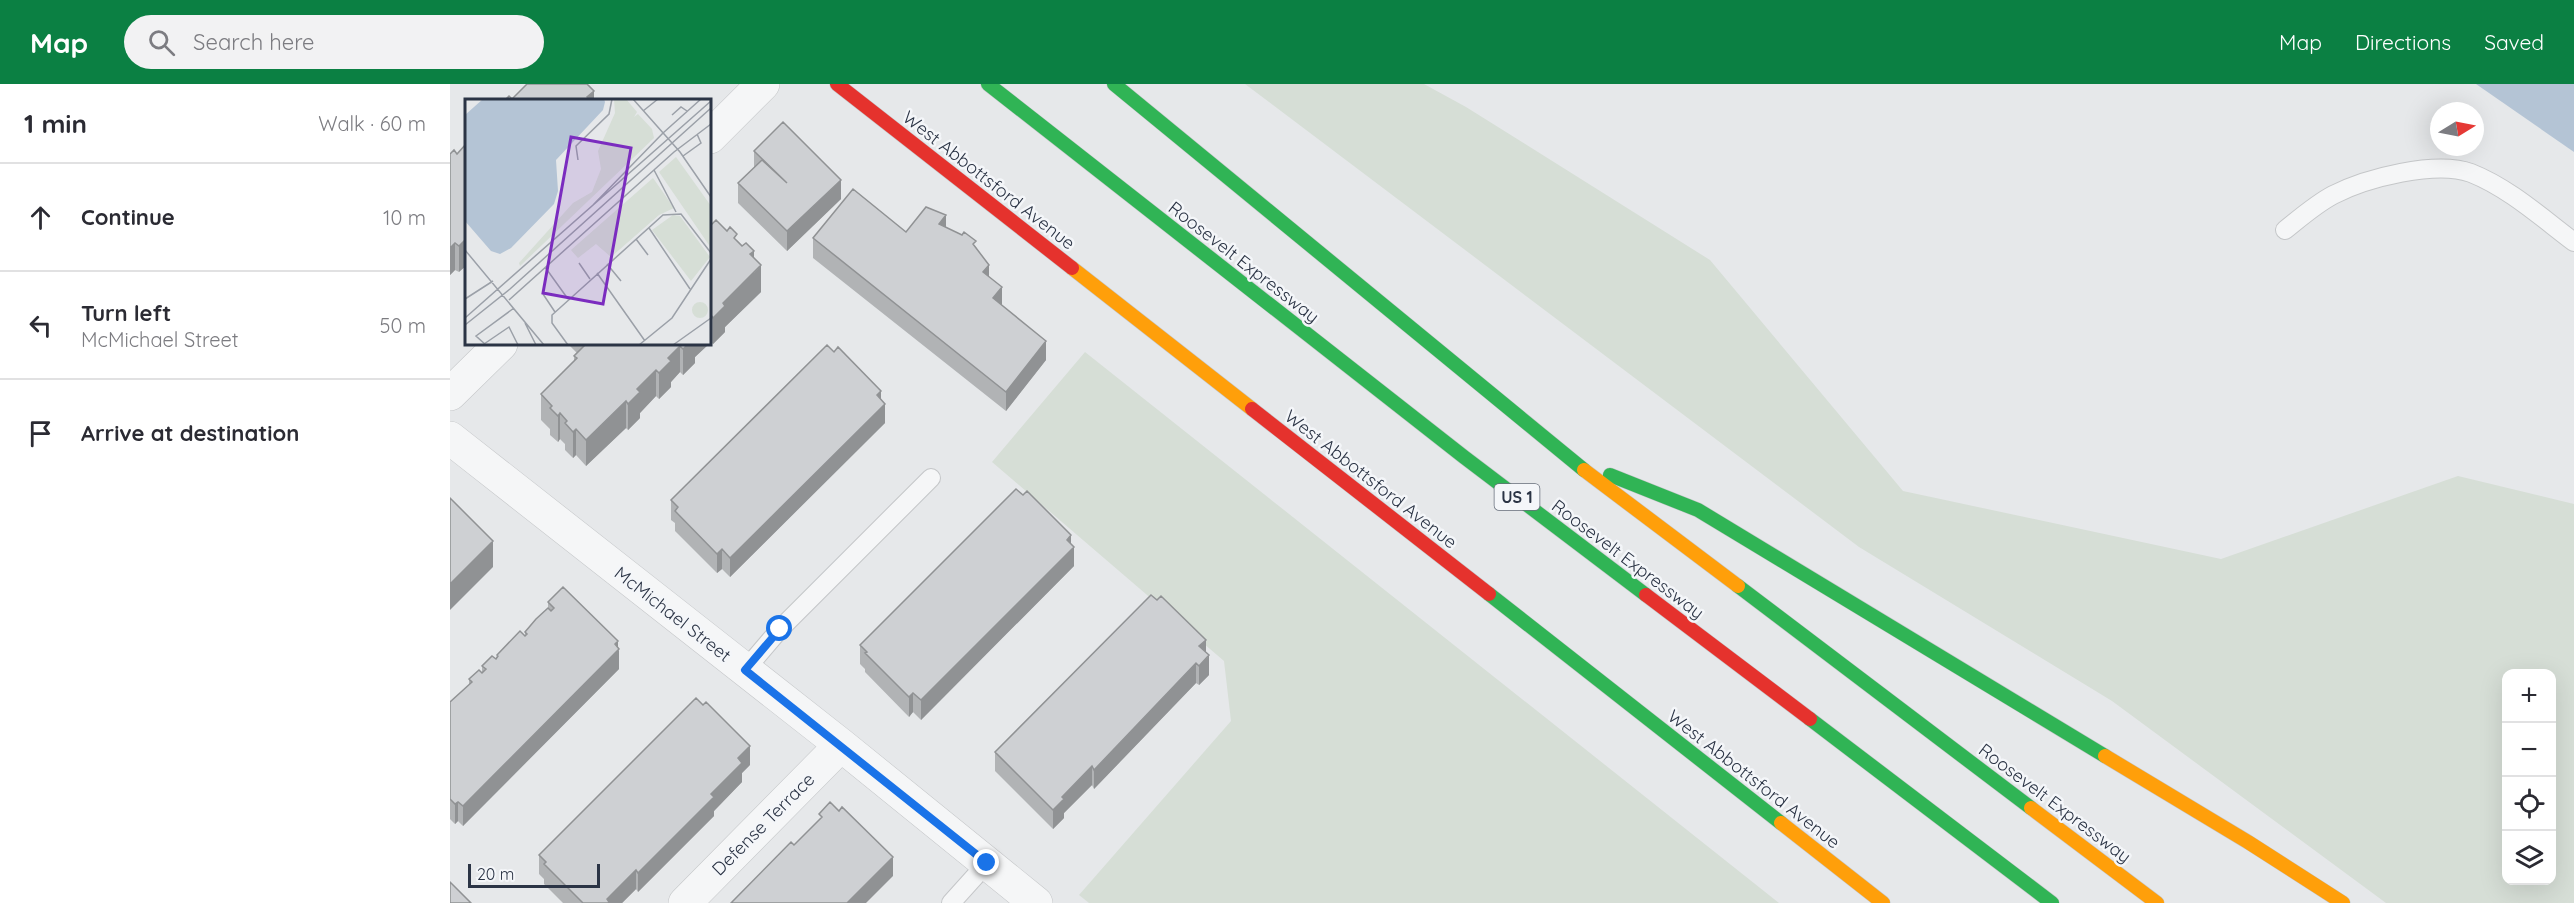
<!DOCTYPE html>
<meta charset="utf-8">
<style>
body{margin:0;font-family:Quicksand,sans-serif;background:#f2f2f3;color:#2b2b33}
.controls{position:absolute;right:18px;bottom:18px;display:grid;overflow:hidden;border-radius:12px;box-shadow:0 6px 24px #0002}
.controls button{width:54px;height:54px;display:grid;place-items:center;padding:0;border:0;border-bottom:2px solid #e1e1e2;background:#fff;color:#2b2b33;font:30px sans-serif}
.compass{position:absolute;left:1980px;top:18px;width:54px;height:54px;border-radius:50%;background:#fff;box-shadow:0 6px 24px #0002;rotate:80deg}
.scale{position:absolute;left:18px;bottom:15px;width:132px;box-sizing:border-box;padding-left:6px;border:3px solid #2b3445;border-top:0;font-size:16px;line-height:21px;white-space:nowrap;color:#2b3445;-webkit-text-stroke:4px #f4f6f9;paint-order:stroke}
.stop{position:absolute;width:18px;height:18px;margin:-14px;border:4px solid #1a73e8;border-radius:50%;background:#fff}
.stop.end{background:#1a73e8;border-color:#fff;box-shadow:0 2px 6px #0008}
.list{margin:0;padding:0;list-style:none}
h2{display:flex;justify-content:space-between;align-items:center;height:78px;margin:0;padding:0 24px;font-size:26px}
h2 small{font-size:20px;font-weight:400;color:#7c7c81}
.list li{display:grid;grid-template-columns:39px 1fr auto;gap:18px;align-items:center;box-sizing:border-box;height:108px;padding:0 24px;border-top:2px solid #e1e1e2}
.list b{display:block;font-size:22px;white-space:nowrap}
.list p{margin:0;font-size:20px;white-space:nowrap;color:#7c7c81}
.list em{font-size:20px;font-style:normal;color:#7c7c81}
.icon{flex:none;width:33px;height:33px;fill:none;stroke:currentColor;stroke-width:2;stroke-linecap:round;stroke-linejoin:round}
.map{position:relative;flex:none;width:2124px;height:819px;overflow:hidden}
header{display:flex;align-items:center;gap:36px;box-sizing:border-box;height:84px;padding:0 30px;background:#0b8043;color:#fff}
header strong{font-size:28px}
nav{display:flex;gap:33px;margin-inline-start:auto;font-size:21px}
.search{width:420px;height:54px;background:#f2f2f3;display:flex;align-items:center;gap:15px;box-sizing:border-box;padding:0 21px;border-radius:33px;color:#7c7c81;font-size:22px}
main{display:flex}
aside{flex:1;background:#fff}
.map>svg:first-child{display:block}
.green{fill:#d6ded6;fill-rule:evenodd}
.water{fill:#b4c4d5}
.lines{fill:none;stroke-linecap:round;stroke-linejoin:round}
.lane-casing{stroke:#c4c6c8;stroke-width:20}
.street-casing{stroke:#c4c6c8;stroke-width:34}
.fast-casing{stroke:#c4c6c8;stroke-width:15}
.slow-casing{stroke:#c4c6c8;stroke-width:15}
.jam-casing{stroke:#c4c6c8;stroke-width:15}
.lane{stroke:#f5f6f7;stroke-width:18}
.street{stroke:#f5f6f7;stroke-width:33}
.fast{stroke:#30b455;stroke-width:14}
.slow{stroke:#ff9f0a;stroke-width:14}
.jam{stroke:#e5322d;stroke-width:14}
.wall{fill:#b1b3b5}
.shaded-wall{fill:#909294}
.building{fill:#ced0d3;stroke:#909294;stroke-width:1.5}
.route{stroke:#1a73e8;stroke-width:8}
.labels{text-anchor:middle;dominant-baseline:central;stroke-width:5;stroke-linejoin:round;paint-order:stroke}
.shield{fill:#f4f6f9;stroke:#676e7b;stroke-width:1.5}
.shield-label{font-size:16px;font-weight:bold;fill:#2b3445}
.street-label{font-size:18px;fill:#2b3445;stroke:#f4f6f9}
.inset-road{fill:none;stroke:#9ba0a8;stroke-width:1.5}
.view{fill:#7b2cbf;fill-opacity:0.15;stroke:#7b2cbf;stroke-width:3}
.inset-edge{fill:none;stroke:#2b3445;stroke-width:3}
</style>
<header>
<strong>Map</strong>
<div class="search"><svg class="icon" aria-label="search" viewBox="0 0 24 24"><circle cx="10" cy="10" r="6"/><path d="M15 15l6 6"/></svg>Search here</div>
<nav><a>Map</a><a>Directions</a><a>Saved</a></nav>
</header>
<main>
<aside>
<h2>1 min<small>Walk · 60 m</small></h2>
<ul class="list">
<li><svg class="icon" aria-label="ahead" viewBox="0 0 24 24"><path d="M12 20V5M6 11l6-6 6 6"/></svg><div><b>Continue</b></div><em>10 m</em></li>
<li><svg class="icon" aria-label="left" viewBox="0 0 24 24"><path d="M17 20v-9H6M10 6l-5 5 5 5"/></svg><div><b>Turn left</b><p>McMichael Street</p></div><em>50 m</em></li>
<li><svg class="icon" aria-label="arrive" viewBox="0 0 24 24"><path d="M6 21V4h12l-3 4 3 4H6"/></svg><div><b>Arrive at destination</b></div></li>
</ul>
</aside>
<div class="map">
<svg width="2124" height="819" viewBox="0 0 2124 819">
<rect width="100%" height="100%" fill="#e6e8ea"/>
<path class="green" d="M795,0h179l42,23 244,153 193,231 318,68 237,-83 116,28v399h-188l-274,-202 -253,-154zM2056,590h46v206h-46z
M635,268l694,551h-690l-10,-8 152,-174 -7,-60 -232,-199z"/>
<path class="water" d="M2026,0h98v68z"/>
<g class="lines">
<defs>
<path id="lane" d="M1835,146c15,-12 31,-26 48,-35 33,-17 103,-35 138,-22 38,15 71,45 103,69
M295,586l35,-41 151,-151
M501,819l36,-40"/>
<path id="street" d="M260,53l53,-53
M0,310l51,-50
M0,354l391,307 195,158
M235,819l156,-158"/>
<path id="fast" d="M538,0l476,373 182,138
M664,0l470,386
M1160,391l88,35 407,246
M1288,502l293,222
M1039,510l292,229
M1360,635l242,184"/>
<path id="slow" d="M622,184l180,141
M1134,386l154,116
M1655,672l143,86 95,61
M1581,724l126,95
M1331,739l102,80"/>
<path id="jam" d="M387,0l235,184
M802,325l237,185
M1196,511l164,124"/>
</defs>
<use href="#lane" class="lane-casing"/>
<use href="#street" class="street-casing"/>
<use href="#fast" class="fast-casing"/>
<use href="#slow" class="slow-casing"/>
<use href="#jam" class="jam-casing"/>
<use href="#lane" class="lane"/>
<use href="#street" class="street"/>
<use href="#fast" class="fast"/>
<use href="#slow" class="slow"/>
<use href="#jam" class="jam"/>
</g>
<path class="wall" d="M16,60l-7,128 -4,-2 -5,5 7,-121z
M304,67l87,48 -54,52 -49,-48v-20l16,-15z
M260,125v17l27,14 17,17 7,35 -36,35v5l-12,12 -2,-2 -1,1z
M496,143l30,20 26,59 44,54 -40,51 -193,-153v-20l93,-6z
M120,260h139l-14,13v6l-12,12 -3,-3 -9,10v5l-12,12 -3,-3 -16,17v5l-12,12 -2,-2 -40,38 -10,-11 -3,3 -8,-8v-6l-5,-5 -2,3 -8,-7v-6l-9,-9v-26l33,-33v-5l3,-3 -7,-7z
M431,315l4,24 -155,154 -8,-8 -5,4 -42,-42v-8l-4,-3v-20z
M621,460l3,22 -153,154 -8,-8 -4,5 -44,-45v-3l-5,-5v-19z
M707,516l49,52 3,23 -10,10 -3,-2 -102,106 -2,-4 -28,28v5l-11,11 -58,-58v-19z
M98,518l70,46 1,21 -156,157 -5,-5 -3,3 -5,-5v-117l19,-17v-6l13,-7v-6l14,-7 1,-4 28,-19v-4l23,-23z
M300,681l-8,8v9l-28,29v5l-76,76 -2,-3 -14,14h-59l-19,-19v-5l-5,-5v-19z"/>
<path class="shaded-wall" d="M144,7v9h-7v-3z
M391,96v19l-54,52v-20z
M496,131v20l-7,-11z
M16,155v27l-7,6v-26z
M5,159v27l-5,5v-27z
M304,167v22l7,-8v27l-36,35v5l-12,12v-26l10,-15 27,-49z
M539,181v19l-6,-12z
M552,203v19l-9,-8z
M261,231v27l-1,1v-27z
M596,257v19l-40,51v-19z
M238,260h21l-14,13v6l-12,12v-26z
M230,262v26l-9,10v5l-12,12v-26l9,-15z
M206,286v26l-16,17v5l-12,12v-26l9,-15z
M431,307v17l4,-4v19l-155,154v-19z
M176,317v27l-40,38v-26z
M110,329v26l-2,3v-26z
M126,345v26l-3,3v-26z
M621,451v15l3,-3v19l-153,154v-20z
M43,457v26l-43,43v-26z
M272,465v20l-5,4v-19z
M756,556v19l3,-4v20l-10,10v-39z
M168,557v10l1,-2v20l-156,157v-20z
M746,579v20l-102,106v-19z
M463,609v19l-4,5v-20z
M300,662v19l-8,8v9l-28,29v5l-76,76v-19l73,-79 27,-36z
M642,682v19l-28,28v5l-11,11v-19l9,-13z
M8,718v19l-3,3v-20z
M443,773v19l-27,27h-19z
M186,786v19l-14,14h-15v-4z"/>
<path class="building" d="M77,0h60l7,7 -7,6 4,3h-86l4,-4 3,3z
M333,38l58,58 -54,51 -49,-48 24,-23 25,23 -33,-32z
M16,60v95l-7,7 -4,-3 -5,5v-94l4,-4 3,4z
M403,105l53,43 20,-25 20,8 -7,9 23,11 2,-3 12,9 -3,3 16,21 -6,7 19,15 -9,11 53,43 -40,51 -193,-154z
M266,136l11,11 3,-4 7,7 -3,4 8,8 4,-3 8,8 -4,3 11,11 -38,38 2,3 -12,12 -2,-3 -1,1v-90z
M136,260h102l-5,5 -3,-3 -12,12 3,3 -12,12 -3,-3 -19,19 3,3 -12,12 -2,-3 -40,39 -10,-11 -3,3 -8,-9 2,-2 -7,-8 -2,3 -8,-8 2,-2 -11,-12 36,-36 -3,-2z
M377,261l7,7 4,-5 43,44 -4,4 8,9 -155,154 -8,-9 -5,5 -42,-43 3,-4 -7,-7z
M566,405l7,6 4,-4 44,44 -4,5 7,7 -153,153 -8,-7 -4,4 -44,-44 2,-1 -7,-7z
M0,414l43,43 -43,43z
M113,503l55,54 -3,3 4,5 -156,157 -5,-4 -3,2 -5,-5v-97l22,-20 -3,-3 10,-9 3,3 4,-4 -4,-3 10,-10 4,3 2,-3 -1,-1 23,-24 5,5 2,-2 -2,-2 11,-13 12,-11 3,3 3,-3 -6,-6z
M701,511l6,5 4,-4 45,44 -7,6 10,9 -10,11 -3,-3 -102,107 -2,-4 -30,31 2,2 -11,11 -58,-58z
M246,614l7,7 3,-3 44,44 -12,12 4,5 -31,31 3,3 -76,76 -2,-3 -29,29 2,3 -1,1h-25l-39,-39 2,-2 -7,-7z
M380,718l9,9 3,-4 51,50 -46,46h-116l60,-61 3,3 28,-28 -3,-3z
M0,798l21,21h-21z"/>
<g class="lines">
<path class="route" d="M330,545l-35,41 242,193"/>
</g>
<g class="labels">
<rect class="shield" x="1044.5" y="400" width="45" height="26" rx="4.5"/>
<g class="shield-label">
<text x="1067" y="413">US 1</text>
</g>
<g class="street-label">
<text transform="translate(539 96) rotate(38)">West Abbottsford Avenue</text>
<text transform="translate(794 178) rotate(38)">Roosevelt Expressway</text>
<text transform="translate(921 395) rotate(38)">West Abbottsford Avenue</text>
<text transform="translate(1178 475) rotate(37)">Roosevelt Expressway</text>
<text transform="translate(223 530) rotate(38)">McMichael Street</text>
<text transform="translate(1304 695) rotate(38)">West Abbottsford Avenue</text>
<text transform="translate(1605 719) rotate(37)">Roosevelt Expressway</text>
<text transform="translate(313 740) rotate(-45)">Defense Terrace</text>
</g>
</g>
<g transform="translate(15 15)">
<rect width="246" height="246" fill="#e6e8ea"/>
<path d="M149,0h12l11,13 -3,5 4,-3 14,15 2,9 -134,128 -1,-3 54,-60 19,-11 9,-23 -3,-18 17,-38zM211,58l35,49v42l-52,-76zM188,79l21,30 -15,7 -48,42 -15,-13 -18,14 -7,-8zM208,116l7,1 30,41 -19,24 -39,-51zM227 211a8 8 0 1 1 16 0a8 8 0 1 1-16 0Z" fill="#d6ded6"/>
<path d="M18,0h121l1,3 -2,8 -47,50 2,31 -4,13 -43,44 -11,6 -9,-3 -26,-30v-106z" fill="#b4c4d5"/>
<path class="inset-road" d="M168,0l47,53 31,45M178,12l15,-12M207,16l9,-8 6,4M198,34l38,-34M218,57l18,-13 -4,-9M113,61l-2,-14 33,-32 3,-15M189,71l22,42M128,106l70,-72M184,129l41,61M171,140l12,16M0,151l79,95M114,164l11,16M142,165l14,17M80,168l23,32M132,174l48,68M78,195l12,18M0,200l28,-18M44,201l165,-148 37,-28M0,219l246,-217M60,224l11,22M0,226l45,-36 201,-181M19,245l25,-17 9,18M21,246l-10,-9 38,-28M103,246l-16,-22v-8l111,-100 18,-1 30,39M174,246l33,-27 39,-59M208,246l38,-27"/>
<path class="view" d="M106,38l60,11 -28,156 -60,-11z"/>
<rect width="246" height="246" class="inset-edge"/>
</g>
</svg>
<div class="controls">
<button>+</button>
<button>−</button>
<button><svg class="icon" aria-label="locate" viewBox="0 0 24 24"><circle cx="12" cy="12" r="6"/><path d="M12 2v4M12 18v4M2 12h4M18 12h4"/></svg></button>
<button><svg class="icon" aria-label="layers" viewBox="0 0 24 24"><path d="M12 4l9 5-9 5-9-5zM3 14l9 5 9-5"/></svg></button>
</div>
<svg class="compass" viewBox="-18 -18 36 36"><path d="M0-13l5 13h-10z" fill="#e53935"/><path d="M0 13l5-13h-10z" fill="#7c7c81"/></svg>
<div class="scale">20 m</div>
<div class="stop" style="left:330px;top:545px"></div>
<div class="stop end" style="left:537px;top:779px"></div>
</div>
</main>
